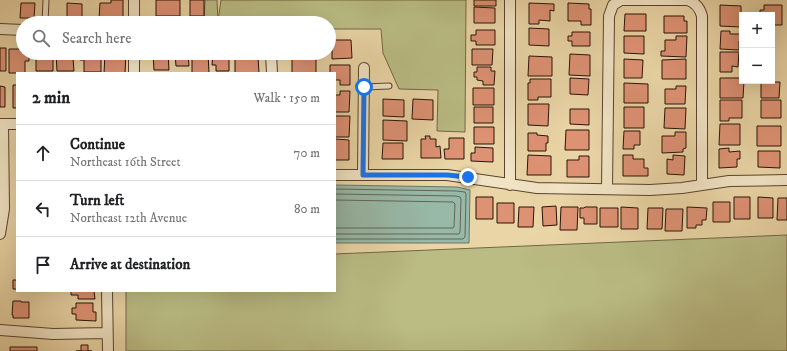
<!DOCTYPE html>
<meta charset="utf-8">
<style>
body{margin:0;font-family:"IM FELL DW Pica",serif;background:#f6f6f6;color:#202124}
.controls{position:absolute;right:12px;top:12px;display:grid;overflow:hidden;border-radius:0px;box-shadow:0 4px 16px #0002}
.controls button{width:36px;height:36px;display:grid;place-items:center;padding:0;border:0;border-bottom:1px solid #e0e0e0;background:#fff;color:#202124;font:20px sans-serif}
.stop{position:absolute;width:12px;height:12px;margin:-9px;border:3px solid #1a73e8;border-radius:50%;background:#fff}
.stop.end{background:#1a73e8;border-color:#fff;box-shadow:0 1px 4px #0008}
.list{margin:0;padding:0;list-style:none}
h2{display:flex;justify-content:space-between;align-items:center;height:52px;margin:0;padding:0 16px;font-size:17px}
h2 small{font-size:13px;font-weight:400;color:#757577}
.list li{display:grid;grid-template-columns:26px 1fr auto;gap:12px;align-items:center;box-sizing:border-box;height:56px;padding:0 16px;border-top:1px solid #e0e0e0}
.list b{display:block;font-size:15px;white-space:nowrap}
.list p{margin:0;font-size:13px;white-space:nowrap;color:#757577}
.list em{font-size:13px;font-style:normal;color:#757577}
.icon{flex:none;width:22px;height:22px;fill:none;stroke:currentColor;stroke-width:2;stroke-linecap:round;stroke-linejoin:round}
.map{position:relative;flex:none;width:787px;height:351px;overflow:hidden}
.search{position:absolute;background:#fff;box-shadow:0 4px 16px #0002;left:16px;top:16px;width:320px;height:44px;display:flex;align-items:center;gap:10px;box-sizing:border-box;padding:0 14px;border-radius:22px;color:#757577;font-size:15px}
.panel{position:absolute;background:#fff;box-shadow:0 4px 16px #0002;left:16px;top:72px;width:320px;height:220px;border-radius:0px}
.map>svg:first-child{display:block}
.green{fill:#babc84;stroke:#726746}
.water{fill:#98b9a8;stroke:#6c7668}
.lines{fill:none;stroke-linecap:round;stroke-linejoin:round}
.shore{stroke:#616658;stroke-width:1}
.building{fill:#de9274;stroke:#2a1207}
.lane-casing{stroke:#5a432f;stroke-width:7}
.street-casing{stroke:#5a432f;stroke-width:12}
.lane{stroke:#f1e4c5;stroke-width:5}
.street{stroke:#f1e4c5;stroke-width:10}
.route{stroke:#1a73e8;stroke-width:5}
</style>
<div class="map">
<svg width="787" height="351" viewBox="0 0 787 351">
<rect width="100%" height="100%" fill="#ead5a6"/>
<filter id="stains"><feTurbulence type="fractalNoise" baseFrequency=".005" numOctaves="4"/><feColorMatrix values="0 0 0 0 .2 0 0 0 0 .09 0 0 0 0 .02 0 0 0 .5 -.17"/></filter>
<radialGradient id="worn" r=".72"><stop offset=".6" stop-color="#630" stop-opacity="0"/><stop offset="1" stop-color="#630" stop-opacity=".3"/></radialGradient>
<path class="green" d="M205,0h12l1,21 3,-21h245l-1,132 -28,-1 1,-41 -39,-1 -16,-36 -2,-24h-52v-6h-125z
M787,235v116h-661v-60h209v-37z"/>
<path class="water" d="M335,185l122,2 13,3 -1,53h-134z"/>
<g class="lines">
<path class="shore" d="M335,189l121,2 9,1 1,2 -1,43 -2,2h-128
M335,194l121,2 4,1 1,2 -1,33 -1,2h-124
M335,200l118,2 2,2 -1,23 -1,1h-118"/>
</g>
<path class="building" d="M111,0h12v20l-24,-1 1,-16h11z
M156,0h24v16h-24z
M190,0h14v16h-14z
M474,0h22v6h-22z
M21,3h14l-1,15h-14z
M67,3l15,1v13h-15z
M529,3l25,1v7l-4,-1v11l-11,-1v4h-10z
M568,3l21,1v5h2v16h-10v-4h-13z
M720,5l21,1v21l-21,-1z
M764,5h18v20h-10v-10h-8v-1l-4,-1v-3h4z
M474,7l21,1v15h-21z
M625,14h21v17h-22z
M664,16h20v5h3v12h-23z
M529,28l20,1v17l-20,-1z
M476,30h19v15h-19v-4h-5v-6h5z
M721,31h9v3h11v7h-2v9l-19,-1z
M572,32h18v14h-18v-5h-4v-5h4z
M624,36h20v18l-20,-1z
M676,36h11l-1,21 -25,-1v-5h4v-11h11z
M332,40h19l1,18 -20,1z
M0,48h6v23h-6z
M9,49h14v4h6v8h-4v12h-16z
M472,49h21l-1,16h-20z
M720,52h19l-1,15 -6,-1v6h-12z
M36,53h17v18h-17z
M56,53h22v5h-5l1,13h-17z
M80,53h21v19h-17v-12h-4z
M105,53h21l-1,20h-21z
M153,53h15l1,17h-15z
M175,53h13l1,13h-13z
M192,53h16l1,20h-17z
M213,54h12v4h4v13h-13v-6h-4z
M570,54l20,1v21l-21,-1z
M739,55h3v8h-3z
M529,56l23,1v19h-24z
M235,57h23l1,16h-24z
M292,59h24v14h-24z
M624,59l19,1 -1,18h-18z
M686,59v20h-24v-19z
M330,65h20v20h-10v-5h-5v-7h-5z
M477,67h14v4h4l-1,14h-11v-4l-6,-1v-3h-3v-5h3z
M570,78l19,1 -1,16 -18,-1z
M720,78h22v3h2l-1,17h-23z
M530,79h21v18h-13v3h-10v-17h2z
M761,82h19l-1,16h-18z
M624,83l24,1v19h-24z
M13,85h4v23h-4z
M0,86l5,1v20h-5z
M676,86h10l-1,18h-20v-15h11z
M473,88h21v17h-21z
M340,91h10l-1,21h-14v-17h5z
M383,99l21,1v17l-21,-1z
M413,99l20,1v20l-21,-1z
M720,100h22v18h-13v3h-9z
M761,100h20v18h-20z
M528,104h21l-1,22 -20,-1z
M474,107h19v16h-19z
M624,107h20v21h-20z
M665,108h21l-1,21 -21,-1z
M570,109h19v16l-19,-1z
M335,116h15l-1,21h-14z
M383,120l24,1v20l-24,-1z
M720,124h20v21h-21z
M757,126h24v20h-24z
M474,127h20v17h-20z
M566,130h23v20h-24z
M624,131h16v14h-6v4h-11z
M675,132h11v16l-3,1v3l-21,1v-17h13z
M528,133h9v2l11,1v7h-2v8h-18z
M425,136h5v3h6v8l4,-1 1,12h-20v-19h5z
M449,138h15v21h-19l-1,-10h5z
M335,139l14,1v20h-14z
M383,143h20v16h-21z
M475,147l18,1v14l-22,-1v-8h4z
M729,148v4l11,-1v8h-3v8l-18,1v-19z
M758,151h22v17l-22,-1z
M528,155l23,1v19h-24z
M623,155h10v4h11v9h4v8h-25z
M673,155l12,1 -1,19 -17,-1v-15l6,1z
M579,156h10v21h-22v-17h12z
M476,197h17v22h-17z
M734,197h16v22h-16z
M758,197l15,1v20h-15z
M778,198h9v22h-10z
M713,202h17v20h-17z
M497,203h17v20h-17z
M556,206l1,19 -14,1 -1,-19z
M519,207h15l-1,20h-15z
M561,207h17l-1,23h-17z
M585,207h12v17h-13v-6h-4v-10h4z
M621,207l17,1v21h-17z
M687,207l20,1 -1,12h-4v5h-6v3h-9z
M600,208h18v19h-18z
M648,208h15l-1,21h-15z
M666,209h17l-1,22h-17z
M17,272v17h-4v-9h4z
M71,291h23l1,8h-17v-4h-7z
M13,301h8v1h8v16h-16v-3h-1z
M76,303h17v9h3v9l-20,-1v-6h-4v-6h4z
M81,345h7v6h4h-16h5z
M10,347h27v4h-27z"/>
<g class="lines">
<defs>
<path id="lane" d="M45,23l1,-23
M364,87l25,-1"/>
<path id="street" d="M510,0v185
M134,23v-23
M0,29l23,1
M134,53v20
M271,53l1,20
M0,124h17
M335,175h112l90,13 113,2 32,-2 47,-7 58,-1
M363,175l1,-107
M607,189l2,-173 4,-11 8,-5h67c8,3 12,8 14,16v169
M0,234l4,-25 -1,-85
M107,291l1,60
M0,330l53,4 54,-1"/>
</defs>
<use href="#lane" class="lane-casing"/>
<use href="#street" class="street-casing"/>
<use href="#lane" class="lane"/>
<use href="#street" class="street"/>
</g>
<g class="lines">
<path class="route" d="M364,87l-1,88h84l21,2"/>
</g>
<rect width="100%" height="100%" filter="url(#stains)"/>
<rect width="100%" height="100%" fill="url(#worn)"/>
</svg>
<div class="controls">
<button>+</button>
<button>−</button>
</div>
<div class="stop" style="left:364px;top:87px"></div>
<div class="stop end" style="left:468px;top:177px"></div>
<div class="search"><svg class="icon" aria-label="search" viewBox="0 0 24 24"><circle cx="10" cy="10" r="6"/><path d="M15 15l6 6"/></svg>Search here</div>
<section class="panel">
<h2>2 min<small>Walk · 150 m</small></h2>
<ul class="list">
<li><svg class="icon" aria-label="ahead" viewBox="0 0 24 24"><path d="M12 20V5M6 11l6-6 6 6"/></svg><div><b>Continue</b><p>Northeast 16th Street</p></div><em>70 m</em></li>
<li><svg class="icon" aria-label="left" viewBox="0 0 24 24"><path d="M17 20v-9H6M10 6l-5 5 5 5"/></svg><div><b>Turn left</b><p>Northeast 12th Avenue</p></div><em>80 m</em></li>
<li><svg class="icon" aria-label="arrive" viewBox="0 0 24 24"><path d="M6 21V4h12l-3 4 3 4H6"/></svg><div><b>Arrive at destination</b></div></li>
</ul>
</section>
</div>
